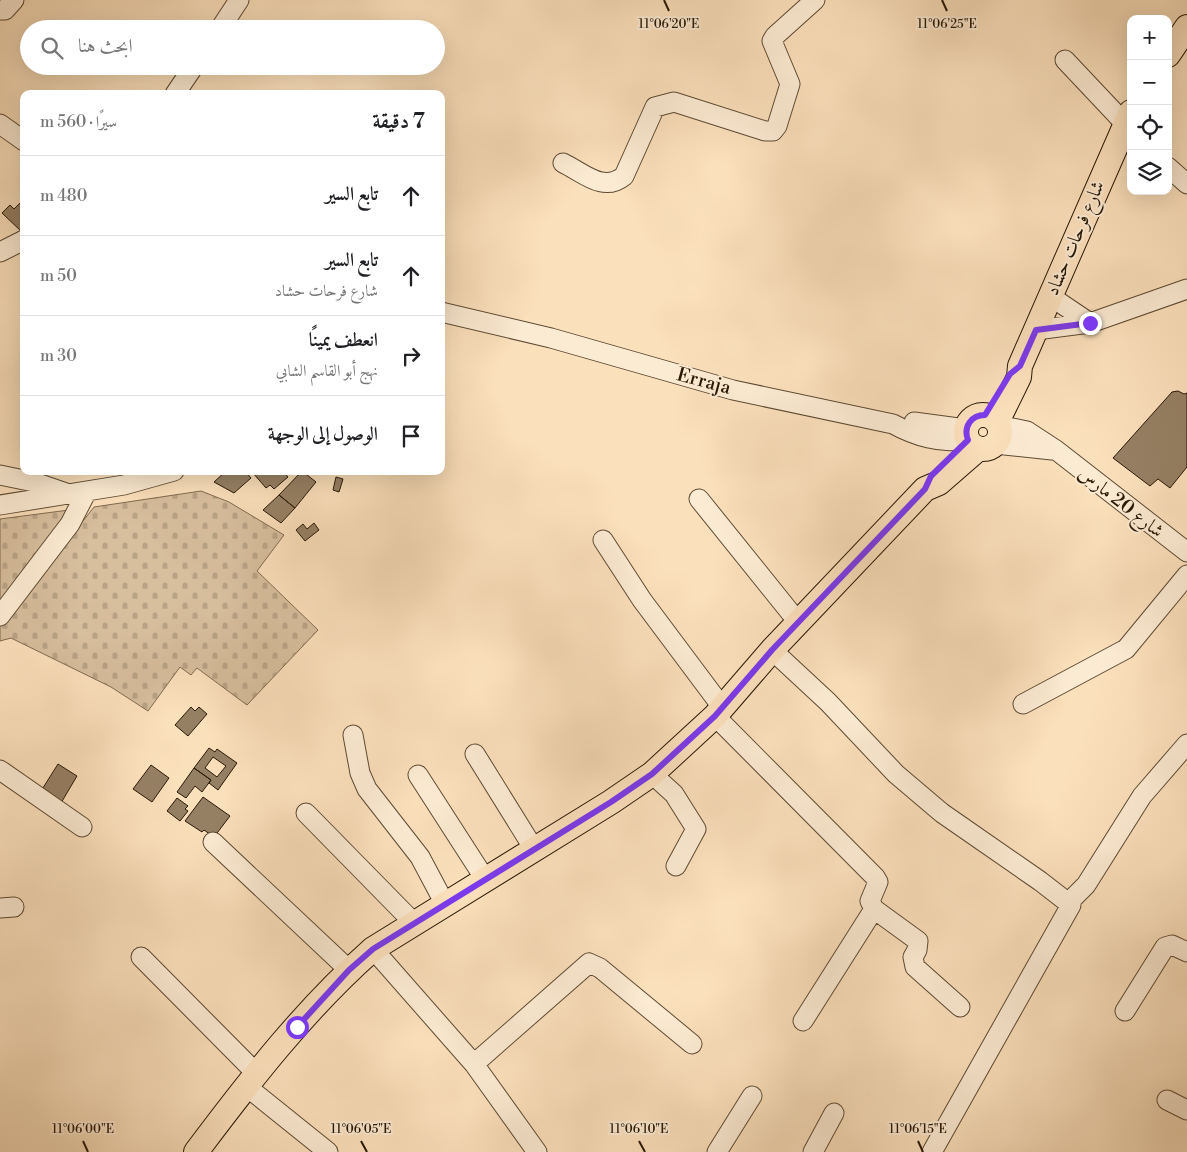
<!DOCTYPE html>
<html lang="ar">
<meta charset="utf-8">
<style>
body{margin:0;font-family:"Libre Bodoni",Amiri,serif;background:#f6f6f6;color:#202124;direction:rtl}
.controls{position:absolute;right:15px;top:15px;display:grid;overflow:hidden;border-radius:10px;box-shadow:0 5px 20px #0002}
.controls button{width:45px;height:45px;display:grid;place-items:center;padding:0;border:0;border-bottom:1px solid #e0e0e0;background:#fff;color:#202124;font:25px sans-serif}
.stop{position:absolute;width:15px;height:15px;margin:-11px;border:4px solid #7c3aed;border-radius:50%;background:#fff}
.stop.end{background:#7c3aed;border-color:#fff;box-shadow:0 1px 5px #0008}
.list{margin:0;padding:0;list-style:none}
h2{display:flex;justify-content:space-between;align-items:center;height:65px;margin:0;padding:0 20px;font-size:21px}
h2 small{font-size:16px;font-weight:400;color:#757577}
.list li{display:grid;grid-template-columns:32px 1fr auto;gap:15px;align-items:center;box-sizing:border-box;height:80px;padding:0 20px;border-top:1px solid #e0e0e0}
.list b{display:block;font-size:19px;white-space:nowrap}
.list p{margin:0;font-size:16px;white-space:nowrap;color:#757577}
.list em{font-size:16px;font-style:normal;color:#757577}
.icon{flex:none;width:28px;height:28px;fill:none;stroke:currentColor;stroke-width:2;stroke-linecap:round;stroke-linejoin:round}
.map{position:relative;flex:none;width:1187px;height:1152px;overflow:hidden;direction:ltr}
.search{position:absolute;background:#fff;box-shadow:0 5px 20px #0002;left:20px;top:20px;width:425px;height:55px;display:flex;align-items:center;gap:12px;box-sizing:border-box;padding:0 18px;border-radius:28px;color:#757577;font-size:19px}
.panel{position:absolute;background:#fff;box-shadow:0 5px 20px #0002;left:20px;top:90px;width:425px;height:385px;border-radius:10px;direction:rtl}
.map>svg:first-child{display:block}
.cemetery{fill:url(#cemetery-stones);stroke:#806b50}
.building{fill:#968064;stroke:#281804;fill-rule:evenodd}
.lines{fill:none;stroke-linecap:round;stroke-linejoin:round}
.minor-casing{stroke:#5d4a32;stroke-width:21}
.major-casing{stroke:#281804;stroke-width:26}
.minor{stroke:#fcebd3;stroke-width:19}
.major{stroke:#fbe0bc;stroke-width:24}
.route{stroke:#7c3aed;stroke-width:6}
.ticks{fill:none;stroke:#281804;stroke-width:2}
.labels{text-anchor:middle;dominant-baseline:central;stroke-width:4;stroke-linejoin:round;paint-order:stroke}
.street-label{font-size:19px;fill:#281804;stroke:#fcebd3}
.ticks-label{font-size:12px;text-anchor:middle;fill:#281804;stroke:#fcebd3;stroke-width:4;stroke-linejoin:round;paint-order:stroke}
</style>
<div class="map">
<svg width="1187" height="1152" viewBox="0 0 1187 1152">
<defs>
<pattern id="cemetery-stones" width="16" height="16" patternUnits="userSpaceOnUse" patternTransform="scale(1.25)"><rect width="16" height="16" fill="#d7be9d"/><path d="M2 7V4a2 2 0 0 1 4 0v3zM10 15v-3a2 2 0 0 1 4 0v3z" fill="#b9a386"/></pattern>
</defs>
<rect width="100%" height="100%" fill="#fbe0bc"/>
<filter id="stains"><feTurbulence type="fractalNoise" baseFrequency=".004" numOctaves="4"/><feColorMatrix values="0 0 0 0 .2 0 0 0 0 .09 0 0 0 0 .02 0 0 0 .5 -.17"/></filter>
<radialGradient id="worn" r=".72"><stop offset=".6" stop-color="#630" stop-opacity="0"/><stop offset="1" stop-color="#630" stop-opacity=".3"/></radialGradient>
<path class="cemetery" d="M201,491l28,11 55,33 -27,36 61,59 -71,75 -50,-37 -6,7 -11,-8 -32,44 -37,-24 -100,-49 -11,3v-15l94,-119z
M69,510l-69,97v-88z"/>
<path class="building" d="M24,199v35l-22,-21 8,-8 4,4z
M1178,391l6,3 3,-1v74l-17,21 -12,-9 -8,7 -37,-28 59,-66z
M226,471h19l6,7 -17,15 -20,-11z
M255,471h28l5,6 -14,12 -4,-4 -4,3 -13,-15z
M302,471l14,11 -21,26 -16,-13z
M336,477l7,2 -4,13 -6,-2z
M279,495l16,13 -14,15 -18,-13z
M314,523l5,7 -14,11 -9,-11 7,-6 4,5z
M191,707l4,4 4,-4 8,7 -19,22 -13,-11z
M209,748l6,4 2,-3 20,14 -19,27 -9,-7 2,-3 -17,-12zM213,757l13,9 -9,11 -12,-9z
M58,764l19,12 -16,27 -20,-12z
M151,765l18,13 -17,24 -19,-13z
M194,768l17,12 -9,12 -7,-6 -9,12 -9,-6z
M203,797l27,19 -16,21 -10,-7 -2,2 -17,-11z
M177,798l11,8 -3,3 3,2 -8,10 -13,-10z"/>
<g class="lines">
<defs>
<path id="minor" d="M0,10h5l9,-10
M220,29l19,-29
M1065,60l66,70
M175,94l19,-28
M0,124l24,17
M563,163c21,10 40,30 61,13l31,-69 19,-5 91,29h8l4,-5 13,-42 -18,-43 3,-5 40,-36
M1168,167l19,17
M0,252l24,-12
M1050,296l40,27
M441,312l110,26 182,52 160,34c20,11 51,22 74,14
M1036,330l54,-7 97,-34
M914,422l52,7
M998,425l29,6 29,19 131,102
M995,444l57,6
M0,475l34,7 32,11
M699,499l99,123
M0,505l124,-20 50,-14
M603,540l39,60 80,107
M0,616l70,-92 17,-33
M772,650l56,52 68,72 46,39 98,68 31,24 -139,247
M1023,704l103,-55 61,-74
M715,716l160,161 3,5 -8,19 4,8 -71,112
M353,735l7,38 7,16 53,68 25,47
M475,754l59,95
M0,770l82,57
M652,774l22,20 22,35 -20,37
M418,775l67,104
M306,813l108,110
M213,842l136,128
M1071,905v-5l15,-15 56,-89 45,-52
M0,908l14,-1
M874,909l44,32 -1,9 -4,7 2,10 45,40
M373,949l101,115 63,88
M141,957l115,116
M1125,1011l40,-64 7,-2 15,7
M474,1064l115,-101 11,5 92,76
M246,1086l82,66
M1167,1100l20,10
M717,1152l35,-56
M813,1152l21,-39"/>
<path id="major" d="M1168,55l19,-28
M966 432a17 17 0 1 1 34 0a17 17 0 1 1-34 0Z
M997,422l22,-45 1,-11 111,-254
M196,1152c54,-72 110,-144 177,-203l238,-147 41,-28 63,-58 57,-66 153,-161 14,-6 39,-34"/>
</defs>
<use href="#minor" class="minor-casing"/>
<use href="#major" class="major-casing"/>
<use href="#minor" class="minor"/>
<use href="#major" class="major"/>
</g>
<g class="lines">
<path class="route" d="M297,1027l52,-57 24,-21 238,-147 41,-28 63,-58 57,-66 153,-161 6,-13 37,-36c-5,-13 3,-25 17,-25l25,-41 10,-8 16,-36 54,-7"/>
</g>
<path class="ticks" d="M664,0l5,11M942,0l5,11M83,1141l5,11M361,1141l6,11M639,1141l6,11M918,1141l5,11"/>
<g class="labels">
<g class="street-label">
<text transform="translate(1075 238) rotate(-67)">شارع فرحات حشاد</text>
<text transform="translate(704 381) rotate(15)">Erraja</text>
<text transform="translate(1121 502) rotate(38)">شارع 20 مارس</text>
</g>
</g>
<g class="ticks-label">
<text x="669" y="28">11°06'20"E</text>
<text x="947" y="28">11°06'25"E</text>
<text x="83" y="1133">11°06'00"E</text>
<text x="361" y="1133">11°06'05"E</text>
<text x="639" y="1133">11°06'10"E</text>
<text x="918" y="1133">11°06'15"E</text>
</g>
<rect width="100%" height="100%" filter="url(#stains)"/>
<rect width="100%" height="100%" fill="url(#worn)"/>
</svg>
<div class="controls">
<button>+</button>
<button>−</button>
<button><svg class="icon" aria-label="locate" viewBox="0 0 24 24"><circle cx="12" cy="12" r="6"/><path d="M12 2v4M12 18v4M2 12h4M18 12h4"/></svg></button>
<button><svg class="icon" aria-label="layers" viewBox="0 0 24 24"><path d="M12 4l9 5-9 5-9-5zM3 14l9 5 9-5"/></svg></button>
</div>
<div class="stop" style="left:297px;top:1027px"></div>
<div class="stop end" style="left:1090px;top:323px"></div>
<div class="search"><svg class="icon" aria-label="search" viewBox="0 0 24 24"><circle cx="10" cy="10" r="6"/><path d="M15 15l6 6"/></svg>ابحث هنا</div>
<section class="panel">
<h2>7 دقيقة<small>سيرًا · 560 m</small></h2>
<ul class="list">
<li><svg class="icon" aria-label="ahead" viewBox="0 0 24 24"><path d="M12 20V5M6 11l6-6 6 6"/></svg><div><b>تابع السير</b></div><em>480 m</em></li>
<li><svg class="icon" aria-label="ahead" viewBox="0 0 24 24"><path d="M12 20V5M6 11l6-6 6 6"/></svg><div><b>تابع السير</b><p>شارع فرحات حشاد</p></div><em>50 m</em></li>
<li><svg class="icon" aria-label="right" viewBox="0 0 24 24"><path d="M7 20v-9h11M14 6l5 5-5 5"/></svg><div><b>انعطف يمينًا</b><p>نهج أبو القاسم الشابي</p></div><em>30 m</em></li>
<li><svg class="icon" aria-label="arrive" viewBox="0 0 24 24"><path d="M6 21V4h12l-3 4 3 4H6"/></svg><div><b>الوصول إلى الوجهة</b></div></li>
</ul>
</section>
</div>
